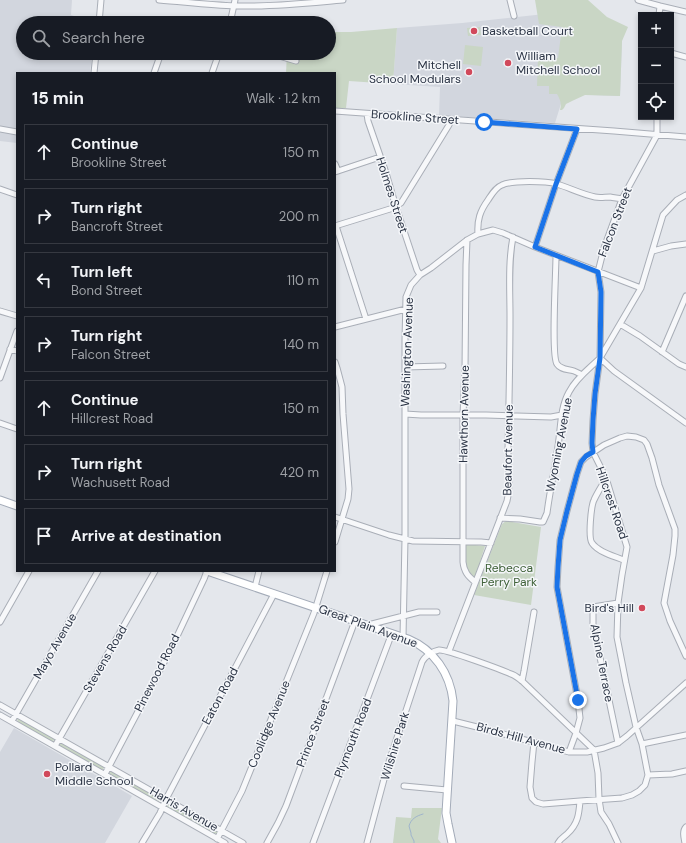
<!DOCTYPE html>
<meta charset="utf-8">
<style>
body{margin:0;font-family:"DM Sans",sans-serif;background:#242831;color:#f1f3f6}
.controls{position:absolute;right:12px;top:12px;display:grid;overflow:hidden;border-radius:0px;box-shadow:0 2px 6px #0003}
.controls button{width:36px;height:36px;display:grid;place-items:center;padding:0;border:0;border-bottom:1px solid #363941;background:#171b24;color:#f1f3f6;font:20px sans-serif}
.stop{position:absolute;width:12px;height:12px;margin:-9px;border:3px solid #1a73e8;border-radius:50%;background:#fff}
.stop.end{background:#1a73e8;border-color:#fff;box-shadow:0 1px 4px #0008}
.list{margin:0;padding:0;list-style:none}
h2{display:flex;justify-content:space-between;align-items:center;height:52px;margin:0;padding:0 16px;font-size:17px}
h2 small{font-size:13px;font-weight:400;color:#9ea1a6}
.list li{display:grid;grid-template-columns:26px 1fr auto;gap:12px;align-items:center;box-sizing:border-box;height:56px;margin:0 8px 8px;padding:0 8px;border:1px solid #363941;border-radius:0px}
.list b{display:block;font-size:15px;white-space:nowrap}
.list p{margin:0;font-size:13px;white-space:nowrap;color:#9ea1a6}
.list em{font-size:13px;font-style:normal;color:#9ea1a6}
.icon{flex:none;width:22px;height:22px;fill:none;stroke:currentColor;stroke-width:2;stroke-linecap:round;stroke-linejoin:round}
.map{position:relative;flex:none;width:686px;height:843px;overflow:hidden}
.search{position:absolute;background:#171b24;box-shadow:0 2px 6px #0003;left:16px;top:16px;width:320px;height:44px;display:flex;align-items:center;gap:10px;box-sizing:border-box;padding:0 14px;border-radius:22px;color:#9ea1a6;font-size:15px}
.panel{position:absolute;background:#171b24;box-shadow:0 2px 6px #0003;left:16px;top:72px;width:320px;height:500px;border-radius:0px}
.map>svg:first-child{display:block}
.built{fill:#d2d6de}
.green{fill:#c9d6c5}
.lines{fill:none;stroke-linecap:round;stroke-linejoin:round}
.stream{stroke:#9fb4cc;stroke-width:1}
.minor-casing{stroke:#a9aeb7;stroke-width:7}
.major-casing{stroke:#a3abb8;stroke-width:9}
.minor{stroke:#f7f8fa;stroke-width:5}
.major{stroke:#fff;stroke-width:7}
.route{stroke:#1a73e8;stroke-width:5}
.poi-dot{fill:#d1495b;stroke:#f4f6f9;stroke-width:1.5}
.labels{text-anchor:middle;dominant-baseline:central;stroke-width:3;stroke-linejoin:round;paint-order:stroke}
.poi-label{font-size:12px;fill:#2b3445;stroke:#f4f6f9;text-anchor:start}
.street-label{font-size:12px;fill:#2b3445;stroke:#f4f6f9}
.park-label{font-size:12px;fill:#3f6138;stroke:#f4f6f9}
</style>
<div class="map">
<svg width="686" height="843" viewBox="0 0 686 843">
<rect width="100%" height="100%" fill="#e4e7ec"/>
<path class="built" d="M0,0h72l-1,15 24,8h-72v30h69l-2,20h-73v70l-17,-2z
M581,10l41,31 -2,55 -56,-2 -9,29 -116,-8 1,-28 -47,-3 4,-56 65,-5z
M14,728l118,68 -27,47h-105v-91z"/>
<path class="green" d="M535,0h53l19,17 21,10 -6,14 -2,55 -35,-1 -13,6 -6,3 -2,4 -2,2h-2c2,-6 0,-11 -3,-16h-8v-8h-12l1,-28h20l4,-31 -23,-3z
M480,27l1,8 -13,1 -1,-8z
M397,28l-4,56 -44,-3 -3,27h-11v-35h-49l1,-20h42v-21h22z
M465,45l18,2 -2,19 -18,-2z
M506,521l35,6 -10,78 -57,-10 28,-71z
M466,544l19,2 -10,32 -9,-7 -1,-8z
M18,718l37,21 -3,3 -34,-20 -1,-3z
M60,742h2l41,23 1,3 -2,2h-2l-39,-23 -2,-3z
M110,771h1l50,28v2l-3,1 -48,-27 -1,-3z
M167,802l51,29 -1,2 -2,1h-2l-47,-27 -1,-2z
M412,808h30l-4,31 3,4h-48l3,-26 15,1z"/>
<g class="lines">
<path class="stream" d="M414,843v-2l-3,-6v-2l-2,-7c2,-7 7,-10 14,-12"/>
<defs>
<path id="minor" d="M159,0c26,2 51,5 77,6 36,1 72,-3 107,-6
M510,0l4,16
M638,0l22,6 26,6
M659,15l1,-9
M99,23l2,-23
M230,23l4,-18 1,-5
M269,53l27,8
M671,53l15,4
M94,73l2,-20
M154,73l7,-20
M212,73l7,-20
M335,111l279,20 72,6
M367,114l1,7 18,52 10,34 21,63 3,5
M0,129l17,3
M335,164l3,7
M335,172l45,-15
M0,189l17,6
M335,226l55,-17 11,-6 48,-78 1,-5
M336,226l30,93
M478,234l15,-4 10,3 32,14 106,41
M467,240l-1,25 -1,105 -2,45v147c1,10 5,14 12,20
M535,247l21,-63 21,-55
M653,251l18,-5 15,-2
M556,256c0,16 -5,100 1,108 4,6 11,5 17,7 3,1 6,3 8,4
M0,311l17,5
M620,324l20,12 39,28 7,3
M335,327l71,-18
M10,349l7,2
M662,352l24,-56
M600,357l1,-65 -3,-20 6,-24 18,-49 35,-64v-18
M600,358l14,13 72,52
M335,362l2,6 5,19 1,27 6,75 -1,10 -13,43
M405,367l38,-1
M0,378l17,-47
M405,414l16,1h65l65,2 11,-2
M0,423l17,6
M606,478c-4,8 -9,15 -12,22 -3,6 -6,38 -2,43 6,9 23,14 32,17
M335,517l54,18 24,6 68,1 10,1
M500,518l20,1 20,3h3l4,-9c3,-23 8,-45 11,-67 3,-18 2,-38 11,-54 7,-14 21,-24 31,-34
M255,587l4,-16
M0,622l29,-51
M368,625l51,-13h18
M403,637l2,-98v-199l1,-43 5,-12 9,-10 11,-7 36,-28 11,-6c-1,-14 2,-23 10,-34 4,-6 8,-13 14,-15 11,-5 44,-4 55,-1 13,4 24,10 38,13 5,1 10,0 15,0 4,1 8,1 12,2
M449,651l58,-150c4,-17 1,-34 1,-51 1,-45 2,-89 2,-134 0,-26 -2,-53 3,-79
M522,681l2,-10 10,-59
M0,705l243,138
M0,715l225,128
M12,721l86,-150
M453,721l36,9 80,22h18l17,-4 14,-5 9,-7 59,-53
M534,742l-2,20 -2,25 2,11 4,4 7,2 37,-3
M618,743l-25,-119v-17l25,-4
M642,744l44,-9
M55,746l100,-175
M569,752l7,-19 4,-15 -2,-18 -21,-113 1,-20 2,-27 7,-29 10,-37 4,-12 5,-5 18,-12 16,-7 7,-2 9,1 8,3 3,4 5,14 7,27 16,44v7l-2,19 -9,48 6,18 16,35
M105,774l66,-125 33,-70 3,-8
M648,775l24,-1 14,-3
M404,786l43,4
M217,839l25,-48 72,-178 13,-42
M142,843l18,-30 6,-14 108,-205
M267,843l11,-20 8,-17 69,-185
M313,843l79,-210
M367,843l20,-75 35,-106c3,-6 11,-11 17,-12 7,-1 63,20 72,24 4,1 7,4 11,7l72,69 4,23 1,26 2,13 8,12 9,19
M558,843c2,-4 6,-6 9,-9 11,-10 12,-20 13,-33l42,-3 10,-3 7,-4 6,-6 3,-10 -6,-31 -6,-17 -10,-44 -9,-46 1,-34 4,-28 5,-28 -21,-69 -13,-26 -1,-9 1,-23 2,-26 5,-36 41,-70 22,-73 14,-15 9,-5
M685,843c-1,-5 -3,-12 1,-16"/>
<path id="major" d="M0,500l17,6
M207,571l201,68c26,11 42,34 45,62l-7,112 2,11 4,19"/>
</defs>
<use href="#minor" class="minor-casing"/>
<use href="#major" class="major-casing"/>
<use href="#minor" class="minor"/>
<use href="#major" class="major"/>
</g>
<g class="lines">
<path class="route" d="M484,122l93,7 -21,55 -21,63 63,25 3,20 -1,66 -5,36 -2,26 -1,23 1,9 -7,4 -5,6 -4,12 -10,37 -7,29 -2,27 -1,20 21,113"/>
</g>
<g class="poi-dot">
<circle cx="474" cy="31" r="4"/>
<circle cx="508" cy="63" r="4"/>
<circle cx="469" cy="72" r="4"/>
<circle cx="642" cy="608" r="4"/>
<circle cx="47" cy="774" r="4"/>
</g>
<g class="labels">
<g class="poi-label">
<text x="482" y="31">Basketball Court</text>
<text x="516" y="56">William<tspan x="516" dy="14">Mitchell School</tspan></text>
<text x="461" y="65" text-anchor="end">Mitchell<tspan x="461" dy="14">School Modulars</tspan></text>
<text x="634" y="608" text-anchor="end">Bird's Hill</text>
<text x="55" y="767">Pollard<tspan x="55" dy="14">Middle School</tspan></text>
</g>
<g class="street-label">
<text transform="translate(415 117) rotate(4)">Brookline Street</text>
<text transform="translate(392 195) rotate(72)">Holmes Street</text>
<text transform="translate(615 222) rotate(-69)">Falcon Street</text>
<text transform="translate(407 352) rotate(-88)">Washington Avenue</text>
<text transform="translate(464 414) rotate(-89)">Hawthorn Avenue</text>
<text transform="translate(559 445) rotate(-79)">Wyoming Avenue</text>
<text transform="translate(508 450) rotate(-89)">Beaufort Avenue</text>
<text transform="translate(612 503) rotate(71)">Hillcrest Road</text>
<text transform="translate(368 626) rotate(20)">Great Plain Avenue</text>
<text transform="translate(55 646) rotate(-60)">Mayo Avenue</text>
<text transform="translate(105 659) rotate(-60)">Stevens Road</text>
<text transform="translate(602 663) rotate(79)">Alpine Terrace</text>
<text transform="translate(157 673) rotate(-63)">Pinewood Road</text>
<text transform="translate(220 696) rotate(-62)">Eaton Road</text>
<text transform="translate(269 724) rotate(-68)">Coolidge Avenue</text>
<text transform="translate(313 733) rotate(-69)">Prince Street</text>
<text transform="translate(353 738) rotate(-69)">Plymouth Road</text>
<text transform="translate(521 738) rotate(15)">Birds Hill Avenue</text>
<text transform="translate(395 746) rotate(-73)">Wilshire Park</text>
<text transform="translate(184 809) rotate(30)">Harris Avenue</text>
</g>
<g class="park-label">
<text x="509" y="568">Rebecca<tspan x="509" dy="14">Perry Park</tspan></text>
</g>
</g>
</svg>
<div class="controls">
<button>+</button>
<button>−</button>
<button><svg class="icon" aria-label="locate" viewBox="0 0 24 24"><circle cx="12" cy="12" r="6"/><path d="M12 2v4M12 18v4M2 12h4M18 12h4"/></svg></button>
</div>
<div class="stop" style="left:484px;top:122px"></div>
<div class="stop end" style="left:578px;top:700px"></div>
<div class="search"><svg class="icon" aria-label="search" viewBox="0 0 24 24"><circle cx="10" cy="10" r="6"/><path d="M15 15l6 6"/></svg>Search here</div>
<section class="panel">
<h2>15 min<small>Walk · 1.2 km</small></h2>
<ul class="list">
<li><svg class="icon" aria-label="ahead" viewBox="0 0 24 24"><path d="M12 20V5M6 11l6-6 6 6"/></svg><div><b>Continue</b><p>Brookline Street</p></div><em>150 m</em></li>
<li><svg class="icon" aria-label="right" viewBox="0 0 24 24"><path d="M7 20v-9h11M14 6l5 5-5 5"/></svg><div><b>Turn right</b><p>Bancroft Street</p></div><em>200 m</em></li>
<li><svg class="icon" aria-label="left" viewBox="0 0 24 24"><path d="M17 20v-9H6M10 6l-5 5 5 5"/></svg><div><b>Turn left</b><p>Bond Street</p></div><em>110 m</em></li>
<li><svg class="icon" aria-label="right" viewBox="0 0 24 24"><path d="M7 20v-9h11M14 6l5 5-5 5"/></svg><div><b>Turn right</b><p>Falcon Street</p></div><em>140 m</em></li>
<li><svg class="icon" aria-label="ahead" viewBox="0 0 24 24"><path d="M12 20V5M6 11l6-6 6 6"/></svg><div><b>Continue</b><p>Hillcrest Road</p></div><em>150 m</em></li>
<li><svg class="icon" aria-label="right" viewBox="0 0 24 24"><path d="M7 20v-9h11M14 6l5 5-5 5"/></svg><div><b>Turn right</b><p>Wachusett Road</p></div><em>420 m</em></li>
<li><svg class="icon" aria-label="arrive" viewBox="0 0 24 24"><path d="M6 21V4h12l-3 4 3 4H6"/></svg><div><b>Arrive at destination</b></div></li>
</ul>
</section>
</div>
